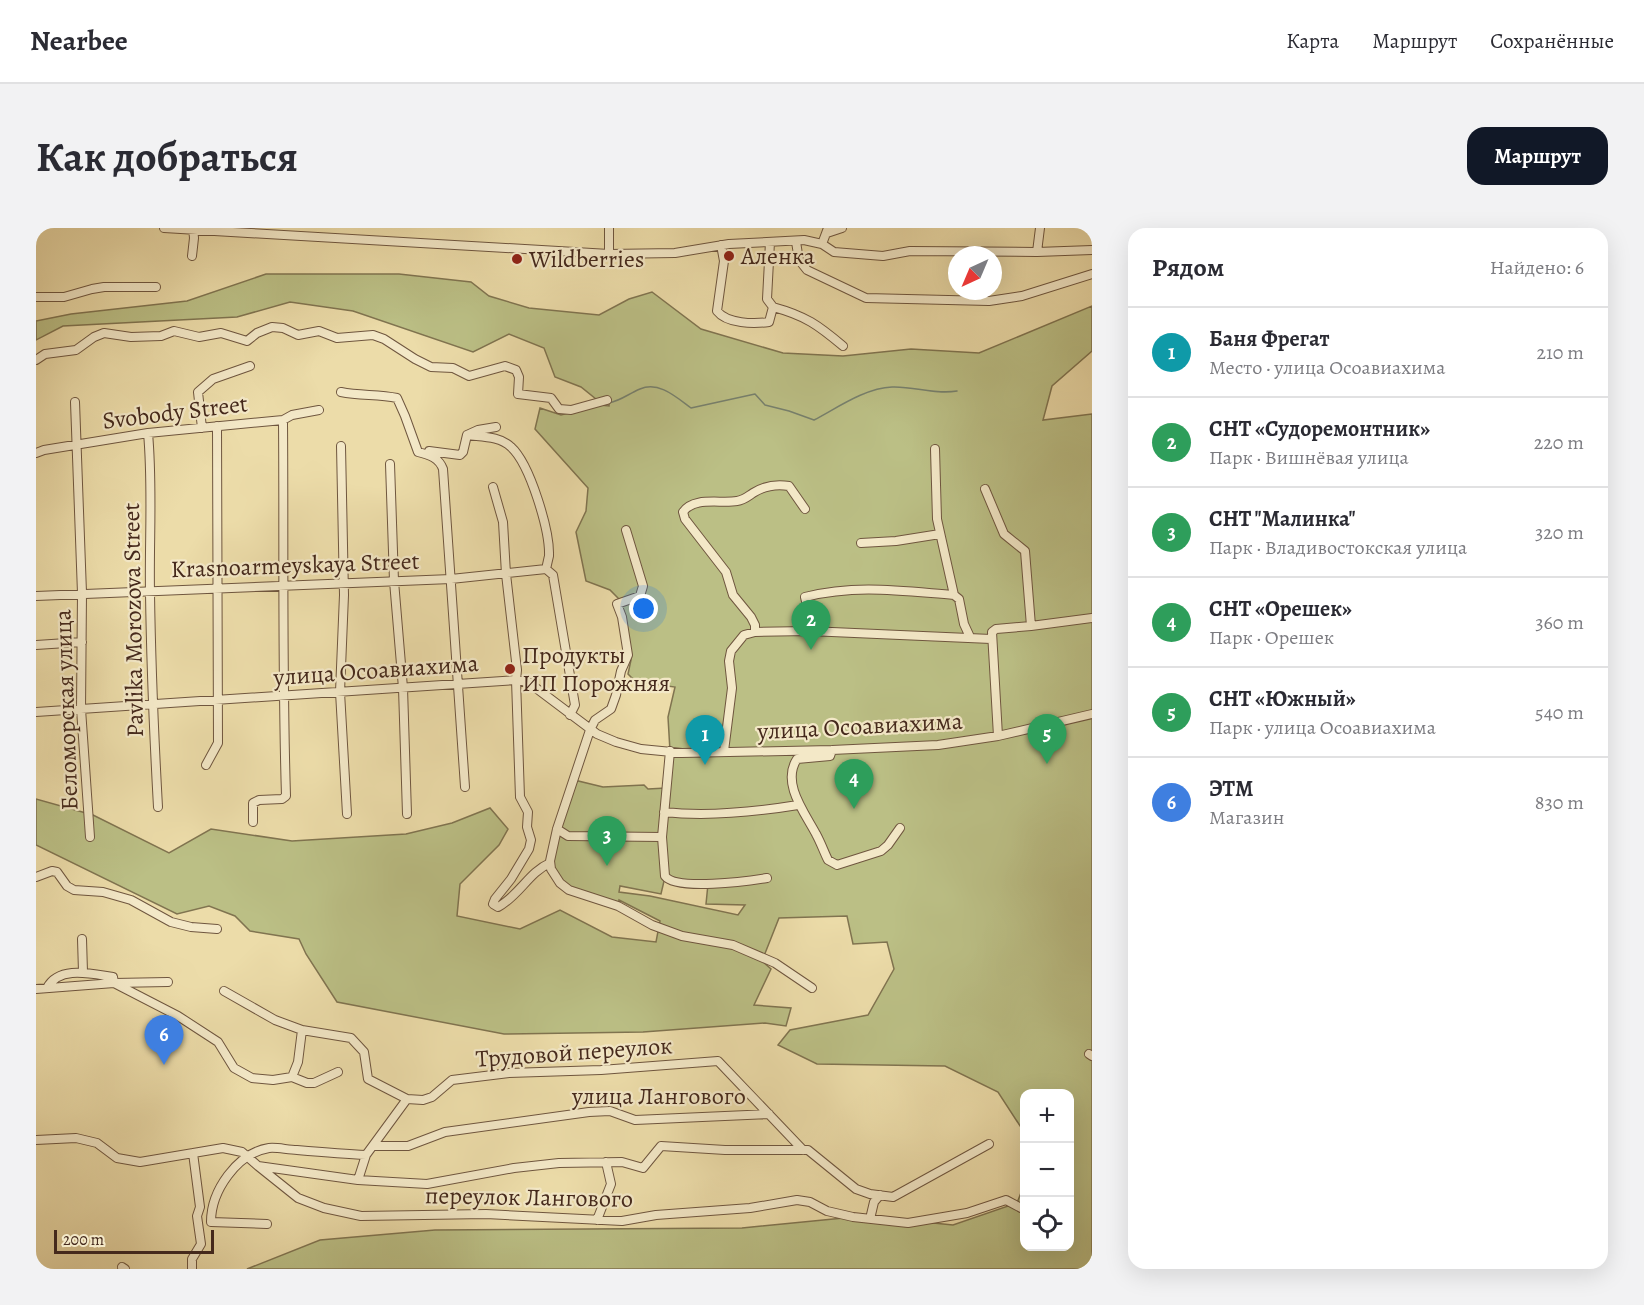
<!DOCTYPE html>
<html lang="ru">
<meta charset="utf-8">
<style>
body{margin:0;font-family:Alegreya,serif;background:#f2f2f3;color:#2b2b33}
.controls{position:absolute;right:18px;bottom:18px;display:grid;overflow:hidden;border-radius:12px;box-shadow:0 6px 24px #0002}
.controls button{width:54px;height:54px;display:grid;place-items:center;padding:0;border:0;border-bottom:2px solid #e1e1e2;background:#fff;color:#2b2b33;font:30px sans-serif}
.compass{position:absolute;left:912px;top:18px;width:54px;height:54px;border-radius:50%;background:#fff;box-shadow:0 6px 24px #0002;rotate:224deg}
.scale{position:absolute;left:18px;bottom:15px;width:160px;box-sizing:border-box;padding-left:6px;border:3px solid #45291c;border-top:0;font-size:16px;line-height:21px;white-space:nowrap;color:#45291c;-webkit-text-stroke:4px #f3e8c7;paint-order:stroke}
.you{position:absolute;left:608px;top:381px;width:21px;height:21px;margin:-15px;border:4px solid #fff;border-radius:50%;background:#1a73e8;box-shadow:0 0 0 9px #1a73e833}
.badge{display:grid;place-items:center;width:39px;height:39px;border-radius:50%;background:#111827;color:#fff;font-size:20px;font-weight:700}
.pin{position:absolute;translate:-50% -50px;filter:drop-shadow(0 2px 3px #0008)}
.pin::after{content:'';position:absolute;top:32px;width:21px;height:18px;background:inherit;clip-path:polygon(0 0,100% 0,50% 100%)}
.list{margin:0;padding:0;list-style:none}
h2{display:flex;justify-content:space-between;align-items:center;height:78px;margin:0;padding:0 24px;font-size:26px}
h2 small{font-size:20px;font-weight:400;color:#7c7c81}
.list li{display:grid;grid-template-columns:39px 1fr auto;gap:18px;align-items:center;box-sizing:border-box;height:90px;padding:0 24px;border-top:2px solid #e1e1e2}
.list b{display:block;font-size:22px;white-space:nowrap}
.list p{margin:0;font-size:20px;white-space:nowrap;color:#7c7c81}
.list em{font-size:20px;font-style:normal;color:#7c7c81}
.icon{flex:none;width:33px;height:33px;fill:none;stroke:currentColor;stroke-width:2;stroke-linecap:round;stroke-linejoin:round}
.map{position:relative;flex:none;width:1056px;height:1041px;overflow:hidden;border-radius:18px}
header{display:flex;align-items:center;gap:36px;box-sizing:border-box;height:84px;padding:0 30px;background:#fff;border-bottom:2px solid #e1e1e2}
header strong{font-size:28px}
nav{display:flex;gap:33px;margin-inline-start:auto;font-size:21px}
.intro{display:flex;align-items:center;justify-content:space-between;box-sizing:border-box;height:144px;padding:0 36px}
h1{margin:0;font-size:42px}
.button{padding:15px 27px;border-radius:18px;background:#111827;color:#fff;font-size:21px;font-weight:700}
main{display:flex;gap:36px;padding:0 36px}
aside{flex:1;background:#fff;border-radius:18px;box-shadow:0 6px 24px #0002}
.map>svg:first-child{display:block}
.green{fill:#bbbf85;stroke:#807450;stroke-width:1.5;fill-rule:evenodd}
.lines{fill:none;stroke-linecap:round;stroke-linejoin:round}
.stream{stroke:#77816e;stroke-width:1.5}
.minor-casing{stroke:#6f563f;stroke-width:10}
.minor{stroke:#f3e8c7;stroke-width:8}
.poi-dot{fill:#8f2418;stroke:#f3e8c7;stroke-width:2}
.labels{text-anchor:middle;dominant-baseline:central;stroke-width:4.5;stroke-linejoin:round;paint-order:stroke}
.poi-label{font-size:24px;fill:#45291c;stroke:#f3e8c7;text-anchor:start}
.street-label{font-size:24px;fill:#45291c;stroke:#f3e8c7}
</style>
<header>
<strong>Nearbee</strong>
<nav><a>Карта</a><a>Маршрут</a><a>Сохранённые</a></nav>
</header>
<div class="intro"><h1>Как добраться</h1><a class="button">Маршрут</a></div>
<main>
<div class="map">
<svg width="1056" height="1041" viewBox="0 0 1056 1041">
<rect width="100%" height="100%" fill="#ecdca9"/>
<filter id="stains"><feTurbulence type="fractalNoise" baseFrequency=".00333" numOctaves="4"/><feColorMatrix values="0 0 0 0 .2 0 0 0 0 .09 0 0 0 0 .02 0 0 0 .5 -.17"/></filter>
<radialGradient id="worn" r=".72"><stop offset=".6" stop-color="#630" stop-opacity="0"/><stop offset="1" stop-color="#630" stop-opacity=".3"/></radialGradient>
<path class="green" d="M230,46h133l72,8 18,14 40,12 70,7 30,-16 23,-7 49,37 82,24 60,3 68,-7 68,4 113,-47v45l-40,35 -9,34 49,-6v855h-845l73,-29 115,-10 307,-2 122,-12 89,9 64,-22 7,-18v61h46v-152h-46v38l-26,-40 -53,-26 -128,-2 -39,-19 12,-15 78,-15 26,-46 -7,-27 -34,2 -6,-28 -68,2 -17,43 9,8 -17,36 37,3 -5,18 -21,-3 -122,9 -139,2 -167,-32 -31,-48 -7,-15 -49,-8 -15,-15 -26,-10 -32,8 -141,-69v-46l57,16 76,38 42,-24 81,12 114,-7 46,-11 38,-15 18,21 -9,16 -39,39 -3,32 63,13 40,-19 52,27 44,5 4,-21 -41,-21 -1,6 -49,-16 -19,-29 24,-81 29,7 41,-2 4,4 18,-1 4,-37 -2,-34 7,-30 -40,-6 -7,-7 3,-14 -10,-59 -11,-11 -24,-9 -10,-49 10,-21 2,-23 -53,-59 5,-21 21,7 39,-10 9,1v-8l-13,1 -15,-12 -26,-10 -11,-29 -35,-14 -36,18 -120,-41 -63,-9 -53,15 -174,9 -27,14v-19l35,-7 116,-13zM631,652l41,4 -2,20 39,1 -7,10 -88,-19 -31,-4 1,-6 41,8 3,-13z"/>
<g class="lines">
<path class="stream" d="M573,175c13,-3 19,-9 31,-14 19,-8 36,8 51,19l64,-14 10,11 24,6 25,9c23,-12 51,-32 78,-33 22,-1 43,8 65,4"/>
<defs>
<path id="minor" d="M128,0l445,26 66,-1 54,-9 75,-4 18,4 12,8 49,4 27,-5 127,1 55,-2
M791,5l15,-5
M734,14l-3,57 6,8
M760,14l3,18 8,10 59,28 123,3 33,-5 70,-22
M786,16l6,-16
M685,17l3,16 -7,50c10,13 37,13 52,11l4,-15
M1001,24l3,-24
M573,26v-26
M156,28l2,-18 -1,-10
M0,69h28l28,-8 12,-2h52
M737,79c33,9 45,18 70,39
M0,132l9,-6 31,-4 18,-13 10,-4 27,4 30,-1 13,-5 25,6 22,-4 26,8 10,-8 15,-6 11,1 15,7 21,-4 18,7 36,-3 11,4 31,20 16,8 22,1 16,8 36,-10 11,4 3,7 -1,17 33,4 8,11 12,1 36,-10
M305,164c19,4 37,2 56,6l8,18 13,36c12,3 21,6 25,17l22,318
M39,174l7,191 -1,116 9,128
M166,200l-4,-36 15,-13 37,-13
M112,205c5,54 1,107 2,160 1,71 4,142 8,214
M431,207c14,2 33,1 44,12 19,17 39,84 38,109 -1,4 -2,9 -3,13
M305,218l3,149 -4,97 7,122
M899,221l2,70 17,76 5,4 5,25 6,13
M0,225l8,-3 104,-17 135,-13 9,-5 27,-5
M392,226l1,-3 31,4 3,-3 4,-17 11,-5 18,-3
M354,236l4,117 9,107 4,126
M457,259l10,35 3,52 11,96 -1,10 4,117 8,15 -1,15 4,13 -2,9 -18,30 -16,20 -2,5 5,3c21,-11 31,-35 52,-44
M949,261l19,45 21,17 6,75
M590,302l17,56 -3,10 -23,8 5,13 6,38 -7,16 -5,24 -5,14 -16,11 -5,10 -33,99 -7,32 1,8 9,14 9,7 49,16 34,19 30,11 51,9 42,18 37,25
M825,315l35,-2 44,-7
M0,368l415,-17 95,-10 7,6 22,130 -5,10
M773,403v-17l-4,-17c51,-13 97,-6 149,-2
M719,404v-7l-4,-8 -18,-22 -7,-23 -41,-53 -2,-7c11,-16 38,-8 54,-11 7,-1 10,-4 16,-8 11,-7 24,-9 36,-7l16,23
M0,417l46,-3
M0,484l480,-32 12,2 69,52 19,8 25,7 41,4 150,-3 106,-5 60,-9 94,-22
M962,508l-6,-104 4,-3 35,-3 61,-8
M796,522l-2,6 -33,3c-16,24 8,54 19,75 5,9 8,18 12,26l9,5 44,-14 7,-6 12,-17
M634,523l-8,86 3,39c11,15 83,5 102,2
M688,523l8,-63 -3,-27 2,-10 13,-16 11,-3 54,-1 182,8
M170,537l12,-22 -1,-317
M628,584c44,5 91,0 134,-7
M217,594v-19l6,-3 23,-1 4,-3c-4,-126 -2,-251 -3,-376
M521,601l11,7 94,1
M0,649l16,-6 5,1 10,14 7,4 29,2 28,8 40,22 20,5 26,2
M46,711l1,33
M11,760c12,-23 45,-14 66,-11l1,6 54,-1
M0,761l78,-6 64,33 40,26 16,26 18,10 21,2 19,-3 15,6h7l24,-11
M188,763l51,29 27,10 49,8 13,14 4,27 39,20 16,1 9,-3 20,-17 57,-7 92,-3 117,-9 85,89
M1053,826l3,2
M256,849l6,-15 4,-32
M0,912l40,-2 21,5 20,15 23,4 83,-14 19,4 16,14 100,14 69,4 87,-16 45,-5 63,-1 21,6 18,-22 64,4h83l48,39 14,5 23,3 96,-53
M337,918h35l37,-14 144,-20 21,-1 25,9 134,-6
M222,938l40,32 26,10 37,8 125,-2 136,7 34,-6 94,-7 47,-8 13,2 17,9 26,6 55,6 59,-10 39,-13 15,8
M322,952l8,-25 41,-56
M834,991l4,-17 6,-7
M561,992l14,-36 -5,-22
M231,996l-56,-2c0,-31 26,-69 58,-74 8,-1 19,2 28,2 23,2 46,4 69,5
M86,1039l3,2
M156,1041v-10l9,-15 -4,-28 3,-9 -7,-54"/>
</defs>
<use href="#minor" class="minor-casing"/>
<use href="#minor" class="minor"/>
</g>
<g class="poi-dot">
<circle cx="693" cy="28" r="6"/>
<circle cx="481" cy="31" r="6"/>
<circle cx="474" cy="441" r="6"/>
</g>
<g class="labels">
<g class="poi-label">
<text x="705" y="28">Аленка</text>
<text x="493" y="31">Wildberries</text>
<text x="486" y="427">Продукты<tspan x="486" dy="28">ИП Порожняя</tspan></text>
</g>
<g class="street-label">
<text transform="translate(139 184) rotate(-7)">Svobody Street</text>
<text transform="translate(259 337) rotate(-2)">Krasnoarmeyskaya Street</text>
<text transform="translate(97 392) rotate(-91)">Pavlika Morozova Street</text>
<text transform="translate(340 442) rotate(-4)">улица Осоавиахима</text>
<text transform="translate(30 482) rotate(-92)">Беломорская улица</text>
<text transform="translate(824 498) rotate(-3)">улица Осоавиахима</text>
<text transform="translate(538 824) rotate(-4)">Трудовой переулок</text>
<text x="623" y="868">улица Лангового</text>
<text transform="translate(493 969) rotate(1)">переулок Лангового</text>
</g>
</g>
<rect width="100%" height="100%" filter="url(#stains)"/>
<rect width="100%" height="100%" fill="url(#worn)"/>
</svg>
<div class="controls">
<button>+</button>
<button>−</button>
<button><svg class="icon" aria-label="locate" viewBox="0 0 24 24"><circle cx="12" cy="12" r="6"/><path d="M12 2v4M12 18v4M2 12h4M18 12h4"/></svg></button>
</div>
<svg class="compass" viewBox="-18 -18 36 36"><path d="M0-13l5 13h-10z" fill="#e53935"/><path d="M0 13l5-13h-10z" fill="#7c7c81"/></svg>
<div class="scale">200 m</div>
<div class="you"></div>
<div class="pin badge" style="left:669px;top:537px;background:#0f9aa8">1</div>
<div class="pin badge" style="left:775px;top:422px;background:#2e9e5b">2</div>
<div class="pin badge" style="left:571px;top:638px;background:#2e9e5b">3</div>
<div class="pin badge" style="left:818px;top:581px;background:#2e9e5b">4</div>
<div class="pin badge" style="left:1011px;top:536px;background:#2e9e5b">5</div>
<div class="pin badge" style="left:128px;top:837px;background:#3f7fe0">6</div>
</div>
<aside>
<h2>Рядом<small>Найдено: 6</small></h2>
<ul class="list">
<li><span class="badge" style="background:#0f9aa8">1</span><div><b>Баня Фрегат</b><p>Место · улица Осоавиахима</p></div><em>210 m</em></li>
<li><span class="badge" style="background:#2e9e5b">2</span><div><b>СНТ «Судоремонтник»</b><p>Парк · Вишнёвая улица</p></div><em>220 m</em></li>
<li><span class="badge" style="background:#2e9e5b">3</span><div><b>СНТ &quot;Малинка&quot;</b><p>Парк · Владивостокская улица</p></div><em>320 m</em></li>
<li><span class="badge" style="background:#2e9e5b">4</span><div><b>СНТ «Орешек»</b><p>Парк · Орешек</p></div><em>360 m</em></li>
<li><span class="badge" style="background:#2e9e5b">5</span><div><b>СНТ «Южный»</b><p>Парк · улица Осоавиахима</p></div><em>540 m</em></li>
<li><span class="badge" style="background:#3f7fe0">6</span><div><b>ЭТМ</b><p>Магазин</p></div><em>830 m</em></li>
</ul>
</aside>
</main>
